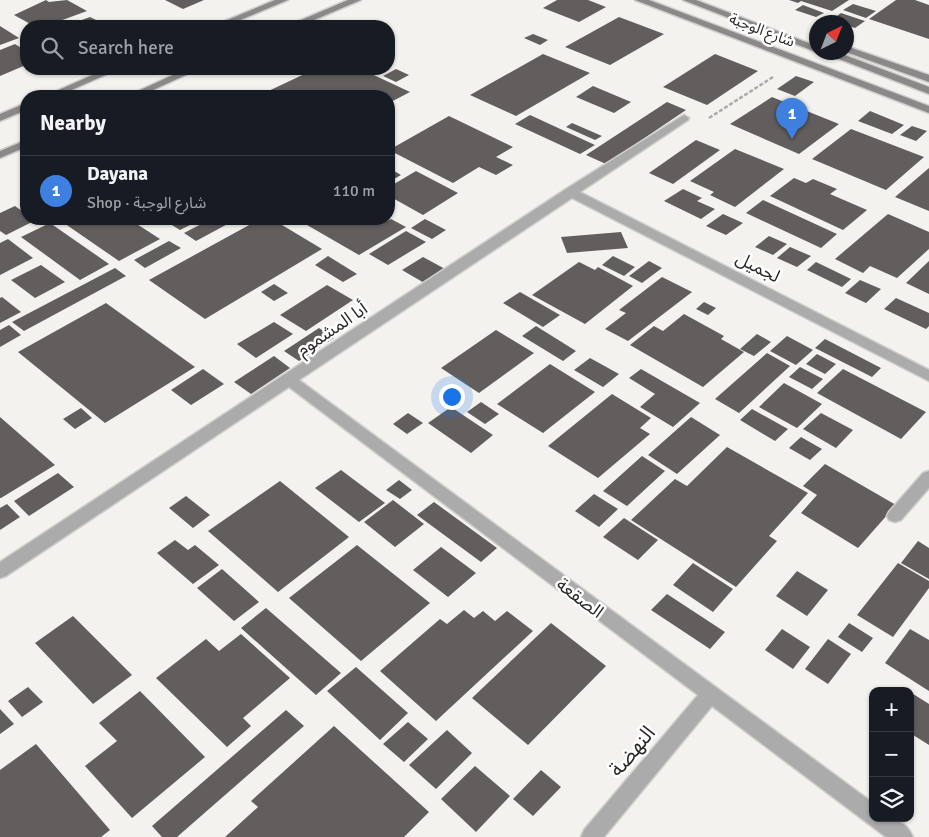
<!DOCTYPE html>
<meta charset="utf-8">
<style>
body{margin:0;font-family:Signika,"Noto Sans Arabic",sans-serif;background:#242831;color:#f1f3f6}
.controls{position:absolute;right:15px;bottom:15px;display:grid;overflow:hidden;border-radius:10px;box-shadow:0 1px 4px #0004}
.controls button{width:45px;height:45px;display:grid;place-items:center;padding:0;border:0;border-bottom:1px solid #363941;background:#171b24;color:#f1f3f6;font:25px sans-serif}
.compass{position:absolute;left:809px;top:15px;width:45px;height:45px;border-radius:50%;background:#171b24;box-shadow:0 1px 4px #0004;rotate:42deg}
.you{position:absolute;left:451px;top:396px;width:18px;height:18px;margin:-12px;border:4px solid #fff;border-radius:50%;background:#1a73e8;box-shadow:0 0 0 8px #1a73e833}
.badge{display:grid;place-items:center;width:32px;height:32px;border-radius:50%;background:#db2777;color:#fff;font-size:16px;font-weight:700}
.pin{position:absolute;translate:-50% -41px;filter:drop-shadow(0 1px 2px #0008)}
.pin::after{content:'';position:absolute;top:26px;width:18px;height:15px;background:inherit;clip-path:polygon(0 0,100% 0,50% 100%)}
.list{margin:0;padding:0;list-style:none}
h2{display:flex;justify-content:space-between;align-items:center;height:65px;margin:0;padding:0 20px;font-size:21px}
h2 small{font-size:16px;font-weight:400;color:#9ea1a6}
.list li{display:grid;grid-template-columns:32px 1fr auto;gap:15px;align-items:center;box-sizing:border-box;height:70px;padding:0 20px;border-top:1px solid #363941}
.list b{display:block;font-size:19px;white-space:nowrap}
.list p{margin:0;font-size:16px;white-space:nowrap;color:#9ea1a6}
.list em{font-size:16px;font-style:normal;color:#9ea1a6}
.icon{flex:none;width:28px;height:28px;fill:none;stroke:currentColor;stroke-width:2;stroke-linecap:round;stroke-linejoin:round}
.map{position:relative;flex:none;width:929px;height:837px;overflow:hidden}
.search{position:absolute;background:#171b24;box-shadow:0 1px 4px #0004;left:20px;top:20px;width:375px;height:55px;display:flex;align-items:center;gap:12px;box-sizing:border-box;padding:0 18px;border-radius:20px;color:#9ea1a6;font-size:19px}
.panel{position:absolute;background:#171b24;box-shadow:0 1px 4px #0004;left:20px;top:90px;width:375px;height:135px;border-radius:20px}
.map>svg:first-child{display:block}
.building{fill:#615e5d}
.lines{fill:none;stroke-linecap:round;stroke-linejoin:round}
.lane-casing{stroke:#cfcecb;stroke-width:3}
.street-casing{stroke:#cfcecb;stroke-width:3}
.secondary-casing{stroke:#cfcecb;stroke-width:3}
.path{stroke:#abaaa8;stroke-width:2.5;stroke-dasharray:4 2;stroke-linecap:butt}
.lane{fill:#acabab;fill-rule:evenodd}
.street{fill:#acabab;fill-rule:evenodd}
.secondary{fill:#8b8889;fill-rule:evenodd}
.labels{text-anchor:middle;dominant-baseline:central;stroke-width:5;stroke-linejoin:round;paint-order:stroke}
.far-street-label{font-size:15px;fill:#2b2a29;stroke:#fff}
.street-label{font-size:18px;fill:#2b2a29;stroke:#fff}
.near-street-label{font-size:21px;fill:#2b2a29;stroke:#fff}
</style>
<div class="map">
<svg width="929" height="837" viewBox="0 0 929 837">
<rect width="100%" height="100%" fill="#f3f2ef"/>
<path class="building" d="M46,0l3,2 18,-2 20,11 -41,15h-12l-20,-11z
M165,0h39l-21,9z
M557,0h31l18,7 -27,15 -36,-14z
M789,0h60l-17,11 -31,-10 -3,2z
M896,0h19l14,5v34l-60,-20z
M853,4l23,7 -10,7 -23,-8z
M803,5l21,8 -8,4 -21,-7z
M841,13l24,8 -10,7 -9,-3v-3l-15,-2z
M90,17l18,9h-43z
M619,17l45,17 -54,31 -45,-18z
M0,26l19,12 -19,7z
M533,34l15,6 -8,5 -16,-7z
M15,44l11,7v14l-26,11v-26z
M543,54l47,19 -74,43 -46,-21z
M715,54l43,17 -51,34 -44,-18z
M315,69h46l49,23 -21,11v-7l-129,-1z
M396,69l13,6 -13,7 -13,-6z
M796,76l18,6 -19,14 -18,-7z
M593,86l38,16 -17,11 -38,-16z
M772,97l67,27 -40,30 -69,-30z
M667,102l19,8 -80,54 -20,-9z
M870,111l34,14 -12,9 -34,-13z
M530,115l65,30 -15,9 -65,-30z
M449,116l64,31 -17,10 17,8 -17,10 -17,-8 -26,16 -64,-33z
M572,123l30,13 -7,4 -29,-13z
M912,126l15,5 -11,10 -16,-6z
M851,129l73,28 -38,33 -74,-31z
M696,140l24,10 -47,34 -24,-11z
M735,149l49,20 -49,38 -25,-12 4,-3 -24,-11z
M389,168l12,7 -12,7z
M929,168v43l-34,-14z
M416,171l42,22 -35,22 -34,-19v-9z
M794,178l12,5 7,-4 24,10 -7,5 37,16 -24,20 -73,-34z
M683,189l19,9 -5,3 18,8 -14,10 -37,-18z
M763,200l74,34 -16,14 -75,-35z
M15,206l11,8v5l10,1 -30,15 -6,-4v-18z
M723,214l20,9 -17,12 -20,-9z
M888,214l41,18v17l-32,29 -27,-12 -7,7 -28,-14z
M58,219h71l31,20 -41,22z
M162,219h40l-22,11z
M211,219h26l-41,22 -12,-8z
M260,219h12l50,30 -117,70 -56,-39z
M317,219h65l5,2 4,-2 15,8 -47,28 -52,-30z
M425,219l21,11 -14,9 -21,-11z
M50,223l59,41 -29,16 -59,-43z
M406,231l20,11 -38,23 -19,-11z
M621,232l7,16 -61,5 -6,-16z
M769,236l18,8 -14,11 -18,-8z
M8,239l25,19 -33,17v-32z
M169,241l12,7 -36,20 -11,-8z
M790,247l21,9 -14,11 -20,-9z
M328,256l29,18 -14,8 -28,-17z
M613,256l22,11 -11,9 -22,-11z
M423,257l24,13 -21,14 -24,-14z
M649,261l13,7 -20,15 -13,-7z
M929,261v33l-23,-11z
M579,262l16,8 3,-3 35,19 -48,38 -53,-29z
M816,262l35,17 -9,8 -35,-17z
M41,265l24,17 -30,16 -24,-18z
M115,268l11,8 -102,55 -12,-9z
M662,277l30,15 -64,49 -23,-12 21,-16 -7,-3z
M860,280l21,9 -15,14 -21,-10z
M274,284l14,9 -14,8 -13,-9z
M327,285l26,15 -47,31 -26,-16z
M520,292l40,23 -17,12 -40,-24z
M2,297l19,15 -21,11v-25z
M896,298l33,15v13l-3,3 -42,-20z
M704,302l12,6 -8,7 -12,-6z
M106,303l89,64 -90,56 -87,-71z
M684,314l40,22 -3,3 23,13 -41,35 -73,-42 24,-19 9,5z
M274,322l19,12 -37,24 -19,-14z
M9,325l12,10 -21,12v-17z
M536,326l40,25 -13,10 -41,-25z
M319,328l15,10 -35,23 -15,-10z
M496,330l38,23 -55,40 -38,-25z
M757,334l14,8 -17,14 -14,-7z
M787,336l26,14 -17,15 -26,-14z
M825,339l56,29 -9,9 -57,-29z
M767,353l23,13 -51,47 -24,-14z
M817,354l19,10 -11,10 -19,-10z
M274,356l16,12 -39,26 -17,-12z
M590,358l29,16 -16,13 -29,-17z
M550,364l45,28 -52,41 -46,-29z
M800,367l23,12 -11,10 -23,-12z
M203,369l21,15 -33,21 -20,-15z
M641,369l59,34 -27,24 -33,-20 15,-13 -26,-16z
M843,369l83,43 -25,27 -84,-46z
M784,383l38,21 -25,24 -38,-21z
M612,394l39,24 -11,10 10,6 -52,44 -50,-32z
M481,402l18,12 -14,10 -18,-12z
M451,407l42,28 -22,18 -43,-30z
M81,408l11,10 -17,11 -12,-10z
M752,409l36,20 -13,12 -35,-21z
M408,413l15,10 -16,11 -14,-10z
M821,413l32,17 -17,18 -33,-19z
M0,417l55,48 -54,33h-1z
M691,417l29,18 -43,39 -29,-19z
M801,437l21,12 -12,11 -21,-12z
M727,447l81,46 -39,43 8,5 -41,46 -105,-67 44,-41 12,7z
M642,456l23,15 -38,35 -24,-15z
M825,464l71,41 -38,43 -57,-35 16,-18 -14,-9z
M341,470l44,33 -26,19 -44,-34z
M58,473l16,14 -45,29 -15,-15z
M399,480l13,10 -12,9 -14,-9z
M280,481l69,56 -71,55 -70,-61z
M594,494l24,15 -19,18 -24,-16z
M186,496l24,19 -17,13 -24,-20z
M393,500l31,24 -29,23 -31,-25z
M434,502l63,46 -16,14 -64,-47z
M7,504l13,13 -20,13v-22z
M624,518l34,22 -20,20 -35,-23z
M175,540l13,10 7,-5 24,20 -26,19 -36,-31z
M918,541l11,7v31l-28,-16z
M357,545l73,58 -69,58 -72,-63z
M441,547l35,26 -28,24 -35,-27z
M693,563l40,26 -20,23 -40,-27z
M898,563l31,18v7l-36,49 -36,-22z
M222,569l37,33 -25,19 -37,-33z
M797,571l31,19 -21,26 -31,-20z
M667,594l58,38 -15,17 -59,-39z
M266,608l75,65 -25,22 -75,-67z
M464,610l10,8 9,-7 12,10 12,-10 26,20 -97,90 -56,-50 60,-52 7,5z
M73,616l59,59 -39,29 -58,-61z
M551,623l55,43 -78,79 -56,-47z
M849,623l24,15 -11,14 -24,-15z
M782,629l28,18 -17,22 -28,-19z
M910,629l19,11v51l-44,-28z
M241,634l49,44 -47,40 8,8 -24,21 -71,-69 50,-39 13,12z
M828,639l23,15 -23,30 -23,-15z
M356,667l52,46 -28,27 -53,-49z
M28,687l15,15 -21,15 -14,-16z
M140,691l65,66 -73,61 -47,-52 32,-25 -18,-18z
M910,692l19,12v41l-19,-12z
M0,709l14,15 -14,10z
M286,710l18,16 -127,111h-15l-10,-11z
M408,722l20,17 -24,23 -21,-18z
M334,726l95,86 -25,25h-179l33,-30 -7,-6z
M447,730l25,23 -36,36 -27,-24z
M36,744l74,86 -9,7h-101v-67z
M475,766l35,30 -34,36 -35,-33z
M541,770l20,17 -28,29 -20,-17z"/>
<g class="lines">
<defs>
<path id="lane" d="M929,471v17l-28,32 -6,2 -6,-2 -2,-4 2,-4 34,-39z"/>
<path id="street" d="M684,115l5,3 -1,2 -108,72 349,178v11l-357,-183 -273,182 574,423v15c17,0 32,0 40,19h-27l-174,-131 -108,131h-23l3,-7 114,-135 -409,-308 -283,189 -6,2v-16l566,-373z"/>
<path id="secondary" d="M275,0h13l-62,26h-13z
M348,0h13l-61,26h-13z
M635,0h14l280,106v7z
M683,0h13l120,46v6z
M846,46l83,29v7l-83,-30z
M821,52h16l92,35v7z
M106,69h13l-61,27h-13z
M186,69h13l-59,27h-13z
M26,103v7l-26,11v-7z
M26,140v7l-26,11v-7z"/>
</defs>
<use href="#lane" class="lane-casing"/>
<use href="#street" class="street-casing"/>
<use href="#secondary" class="secondary-casing"/>
<path class="path" d="M709,118l64,-41"/>
<use href="#lane" class="lane"/>
<use href="#street" class="street"/>
<use href="#secondary" class="secondary"/>
</g>
<g class="labels">
<g class="far-street-label">
<text transform="translate(762 30) rotate(21)">شارع الوجبة</text>
</g>
<g class="street-label">
<text transform="translate(758 267) rotate(27)">لجميل</text>
<text transform="translate(332 329) rotate(-34)">أبا المشموم</text>
<text transform="translate(580 598) rotate(37)">الصقعة</text>
</g>
<g class="near-street-label">
<text transform="translate(632 751) rotate(-50)">النهضة</text>
</g>
</g>
</svg>
<div class="controls">
<button>+</button>
<button>−</button>
<button><svg class="icon" aria-label="layers" viewBox="0 0 24 24"><path d="M12 4l9 5-9 5-9-5zM3 14l9 5 9-5"/></svg></button>
</div>
<svg class="compass" viewBox="-18 -18 36 36"><path d="M0-13l5 13h-10z" fill="#e53935"/><path d="M0 13l5-13h-10z" fill="#9ea1a6"/></svg>
<div class="you"></div>
<div class="pin badge" style="left:792px;top:139px;background:#3f7fe0">1</div>
<div class="search"><svg class="icon" aria-label="search" viewBox="0 0 24 24"><circle cx="10" cy="10" r="6"/><path d="M15 15l6 6"/></svg>Search here</div>
<section class="panel">
<h2>Nearby<small></small></h2>
<ul class="list">
<li><span class="badge" style="background:#3f7fe0">1</span><div><b>Dayana</b><p>Shop · شارع الوجبة</p></div><em>110 m</em></li>
</ul>
</section>
</div>
